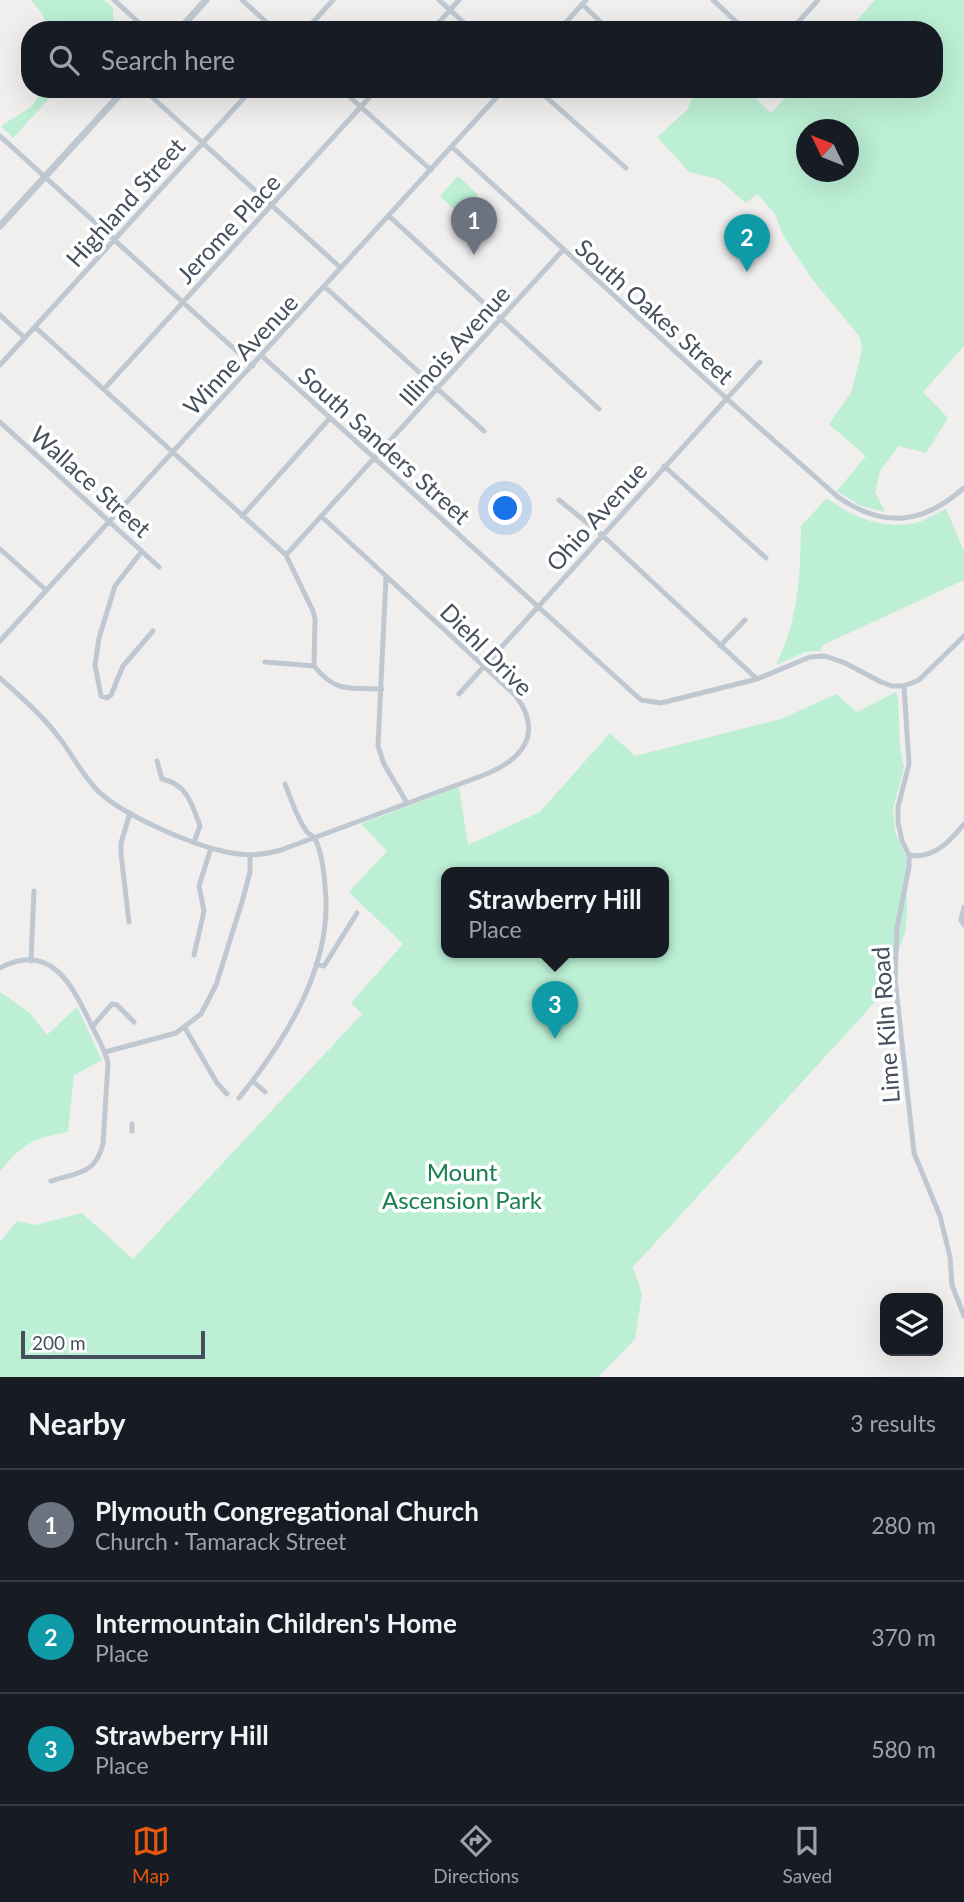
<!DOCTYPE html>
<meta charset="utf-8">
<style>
body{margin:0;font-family:Lato,sans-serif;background:#242831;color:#f1f3f6}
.controls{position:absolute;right:21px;bottom:21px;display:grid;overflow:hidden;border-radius:14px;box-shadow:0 7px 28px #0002}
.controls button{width:63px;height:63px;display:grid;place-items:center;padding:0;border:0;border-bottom:2px solid #363941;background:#171b24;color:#f1f3f6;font:35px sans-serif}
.compass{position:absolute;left:796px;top:119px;width:63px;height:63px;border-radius:50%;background:#171b24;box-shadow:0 7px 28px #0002;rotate:313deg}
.scale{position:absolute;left:21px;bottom:18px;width:184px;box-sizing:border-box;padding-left:7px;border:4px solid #46505c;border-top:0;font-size:19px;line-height:24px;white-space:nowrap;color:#46505c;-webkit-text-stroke:5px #fff;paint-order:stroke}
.you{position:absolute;left:506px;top:509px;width:24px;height:24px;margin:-18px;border:5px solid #fff;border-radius:50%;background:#1a73e8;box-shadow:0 0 0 10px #1a73e833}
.badge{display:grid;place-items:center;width:46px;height:46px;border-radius:50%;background:#ea580c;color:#fff;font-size:23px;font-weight:700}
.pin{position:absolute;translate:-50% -58px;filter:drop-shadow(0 2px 4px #0008)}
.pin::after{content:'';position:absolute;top:37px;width:24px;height:21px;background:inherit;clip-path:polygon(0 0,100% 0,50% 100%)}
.popup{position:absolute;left:441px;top:867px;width:228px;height:91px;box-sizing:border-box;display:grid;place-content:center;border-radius:14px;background:#171b24;filter:drop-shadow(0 2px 5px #0005);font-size:23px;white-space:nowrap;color:#9ea1a6}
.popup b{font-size:26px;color:#f1f3f6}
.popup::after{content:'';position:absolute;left:50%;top:100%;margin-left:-14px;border:14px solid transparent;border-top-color:#171b24}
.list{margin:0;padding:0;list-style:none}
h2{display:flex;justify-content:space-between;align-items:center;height:91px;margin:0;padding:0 28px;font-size:30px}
h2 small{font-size:23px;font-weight:400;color:#9ea1a6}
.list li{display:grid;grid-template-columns:46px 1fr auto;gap:21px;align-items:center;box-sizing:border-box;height:112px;padding:0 28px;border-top:2px solid #363941}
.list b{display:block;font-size:26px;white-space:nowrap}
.list p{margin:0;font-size:23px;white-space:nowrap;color:#9ea1a6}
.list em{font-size:23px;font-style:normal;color:#9ea1a6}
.icon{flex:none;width:38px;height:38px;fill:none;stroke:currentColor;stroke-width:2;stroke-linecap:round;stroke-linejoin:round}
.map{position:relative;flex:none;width:964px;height:1377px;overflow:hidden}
.search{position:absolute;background:#171b24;box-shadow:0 7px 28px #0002;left:21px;right:21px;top:21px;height:77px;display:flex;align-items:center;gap:18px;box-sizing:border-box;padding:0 24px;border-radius:28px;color:#9ea1a6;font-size:26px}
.sheet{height:427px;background:#171b24}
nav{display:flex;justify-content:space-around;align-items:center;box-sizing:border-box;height:98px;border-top:2px solid #363941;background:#171b24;font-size:19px;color:#9ea1a6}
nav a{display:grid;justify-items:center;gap:4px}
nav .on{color:#ea580c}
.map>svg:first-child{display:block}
.green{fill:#bcefd4;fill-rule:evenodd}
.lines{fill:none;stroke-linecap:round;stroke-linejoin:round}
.minor{stroke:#bfc8d1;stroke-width:5}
.tertiary{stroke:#bfc8d1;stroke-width:7}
.labels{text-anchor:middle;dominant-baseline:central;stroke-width:7;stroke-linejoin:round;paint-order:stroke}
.street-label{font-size:24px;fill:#46505c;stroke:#fff}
.park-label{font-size:24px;fill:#177e52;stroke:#fff}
</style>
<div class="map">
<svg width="964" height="1377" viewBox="0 0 964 1377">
<rect width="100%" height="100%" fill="#f1eeee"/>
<path class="green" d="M31,0h73l9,8v10l3,9 -4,-1 -2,2 -7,-6 -15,-1 -5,9h-33l-9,-18z
M875,0h89v346l-41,46 25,26 -22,35 -27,-7 -19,25 -5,21 10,20 -24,-6 -24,-15 29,-35 -37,-32 22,-31 11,-43 -2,-13 -48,-58 -28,-42 -9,-23 -18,-20 -11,9 -28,-24 -29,-7 -32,-35 31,-28 2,-8 12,-12h44l25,24 22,-24h141v-59h-86zM806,130h42v42h-42z
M44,89h14l-45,49 -12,-12 30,-19z
M458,176l20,19 -18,20 -20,-19z
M827,498c25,19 56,32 89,25 10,-3 20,-10 30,-14l18,42v29l-141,65 -3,6 -15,1 -29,13c23,-47 24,-88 25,-139z
M896,692l2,5 2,50 4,21 -11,41 2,23 11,24 1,58 -2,19 -7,19v25l-265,290 9,27 -7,45 -37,38h-598v-135l17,-21 18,4 47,-12 51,46 229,-245 -11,-11 52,-59 -54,-52 38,-41 -26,-27 98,-37 9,58 72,-33 70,-79 25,23 146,-37 55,-25 21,18zM447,873h217v80h-217z
M0,992l30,21 17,22 30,-28 25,53 -28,15 -6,57c-38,7 -43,11 -68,39z"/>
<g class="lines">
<path class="minor" d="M114,0l33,30
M242,0l33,30
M439,0l33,30
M713,0l32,30
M582,4l27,26
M306,30l27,-30
M432,30l27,-30
M559,30l27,-30
M791,30l27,-30
M143,89l198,179
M341,89l90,81
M537,89l89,79
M674,89l6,6
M0,136l253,230
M452,147l274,251 112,99c46,32 85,27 126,-9
M389,216l210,193
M325,287l159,144
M0,315l25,23
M35,327l251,228 27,56 2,8 -1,47c22,27 35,22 68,23
M262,356l379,344 20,3 96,-24 53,-22 15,-1 20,7 36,19 11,4h12l15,-6 45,-44
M0,365l252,-276
M104,389l273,-300
M0,422l159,145
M664,466l102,92
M559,500l43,35 155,144
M242,516l88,-98
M0,549l46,41
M142,551l-27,35 -16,52 -4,27 6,31 6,2 4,-3 12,-29 30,-35
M286,555l277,-305
M386,577l-8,169 6,18 23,39
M0,641l504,-552
M720,646l25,-26
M265,662l49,4
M0,678c20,18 41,36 57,57 15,18 24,39 41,56 27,26 104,59 141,63 15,2 28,0 42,-4l203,-75c38,-15 60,-41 32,-79l-195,-180
M904,686l5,78 -11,43v15l4,19 7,14v12l-12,61 -2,51 19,174 26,63 10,41 2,28 12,31
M459,694l301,-332
M157,761l5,18c25,5 30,25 38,47l-6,16
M909,855c24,5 41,-14 55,-31
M964,907l-3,13 3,5
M129,922l-8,-68v-11l9,-30
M194,955l10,-44 -5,-25 12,-38
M31,961l3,-70
M316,964l8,2 33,-53
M0,968c51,-27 72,17 91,56 6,13 14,25 17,39l-5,81c-8,31 -25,28 -52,37
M92,1027l20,-23 5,1 17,17
M185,1028l32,55 10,11
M105,1052l71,-19 25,-19 15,-29 26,-83 8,-30v-17
M253,1081l12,11
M239,1098c47,-58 95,-134 86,-212 -1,-14 -3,-34 -10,-47 -2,-4 -5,-4 -8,-7 -10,-13 -16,-33 -22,-48
M132,1131v-7"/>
<path class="tertiary" d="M179,30l27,-30
M0,226l125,-137"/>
</g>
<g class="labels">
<g class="street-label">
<text transform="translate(125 202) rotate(-48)">Highland Street</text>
<text transform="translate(228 228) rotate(-47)">Jerome Place</text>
<text transform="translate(655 311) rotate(42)">South Oakes Street</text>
<text transform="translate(454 345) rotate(-48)">Illinois Avenue</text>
<text transform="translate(240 354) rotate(-47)">Winne Avenue</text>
<text transform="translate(385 445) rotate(42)">South Sanders Street</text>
<text transform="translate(91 481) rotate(42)">Wallace Street</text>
<text transform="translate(596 516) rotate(-48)">Ohio Avenue</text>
<text transform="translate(487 649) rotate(45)">Diehl Drive</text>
<text transform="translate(885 1025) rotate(-94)">Lime Kiln Road</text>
</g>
<g class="park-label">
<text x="462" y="1171">Mount<tspan x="462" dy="28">Ascension Park</tspan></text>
</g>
</g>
</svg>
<div class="controls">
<button><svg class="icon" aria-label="layers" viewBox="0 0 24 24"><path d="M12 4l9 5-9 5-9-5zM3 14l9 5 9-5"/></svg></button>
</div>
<svg class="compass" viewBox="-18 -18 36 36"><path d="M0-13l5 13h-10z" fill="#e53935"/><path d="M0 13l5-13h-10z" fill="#9ea1a6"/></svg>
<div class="scale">200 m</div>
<div class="you"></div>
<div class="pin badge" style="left:474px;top:255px;background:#6b7280">1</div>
<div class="pin badge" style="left:747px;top:272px;background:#0f9aa8">2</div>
<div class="pin badge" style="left:555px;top:1039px;background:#0f9aa8">3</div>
<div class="popup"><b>Strawberry Hill</b>Place</div>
<div class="search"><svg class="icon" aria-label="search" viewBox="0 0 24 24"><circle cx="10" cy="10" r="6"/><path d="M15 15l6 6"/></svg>Search here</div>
</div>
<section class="sheet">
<h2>Nearby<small>3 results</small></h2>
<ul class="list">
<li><span class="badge" style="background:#6b7280">1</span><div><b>Plymouth Congregational Church</b><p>Church · Tamarack Street</p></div><em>280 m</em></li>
<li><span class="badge" style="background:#0f9aa8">2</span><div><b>Intermountain Children's Home</b><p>Place</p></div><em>370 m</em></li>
<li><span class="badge" style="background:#0f9aa8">3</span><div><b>Strawberry Hill</b><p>Place</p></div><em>580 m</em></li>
</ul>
</section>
<nav>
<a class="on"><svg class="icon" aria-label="map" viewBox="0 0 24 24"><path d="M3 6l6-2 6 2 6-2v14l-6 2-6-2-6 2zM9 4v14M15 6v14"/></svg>Map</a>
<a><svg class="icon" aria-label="directions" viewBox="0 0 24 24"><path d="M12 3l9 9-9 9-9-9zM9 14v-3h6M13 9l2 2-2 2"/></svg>Directions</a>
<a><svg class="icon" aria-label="saved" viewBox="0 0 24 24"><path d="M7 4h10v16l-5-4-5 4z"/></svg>Saved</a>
</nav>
